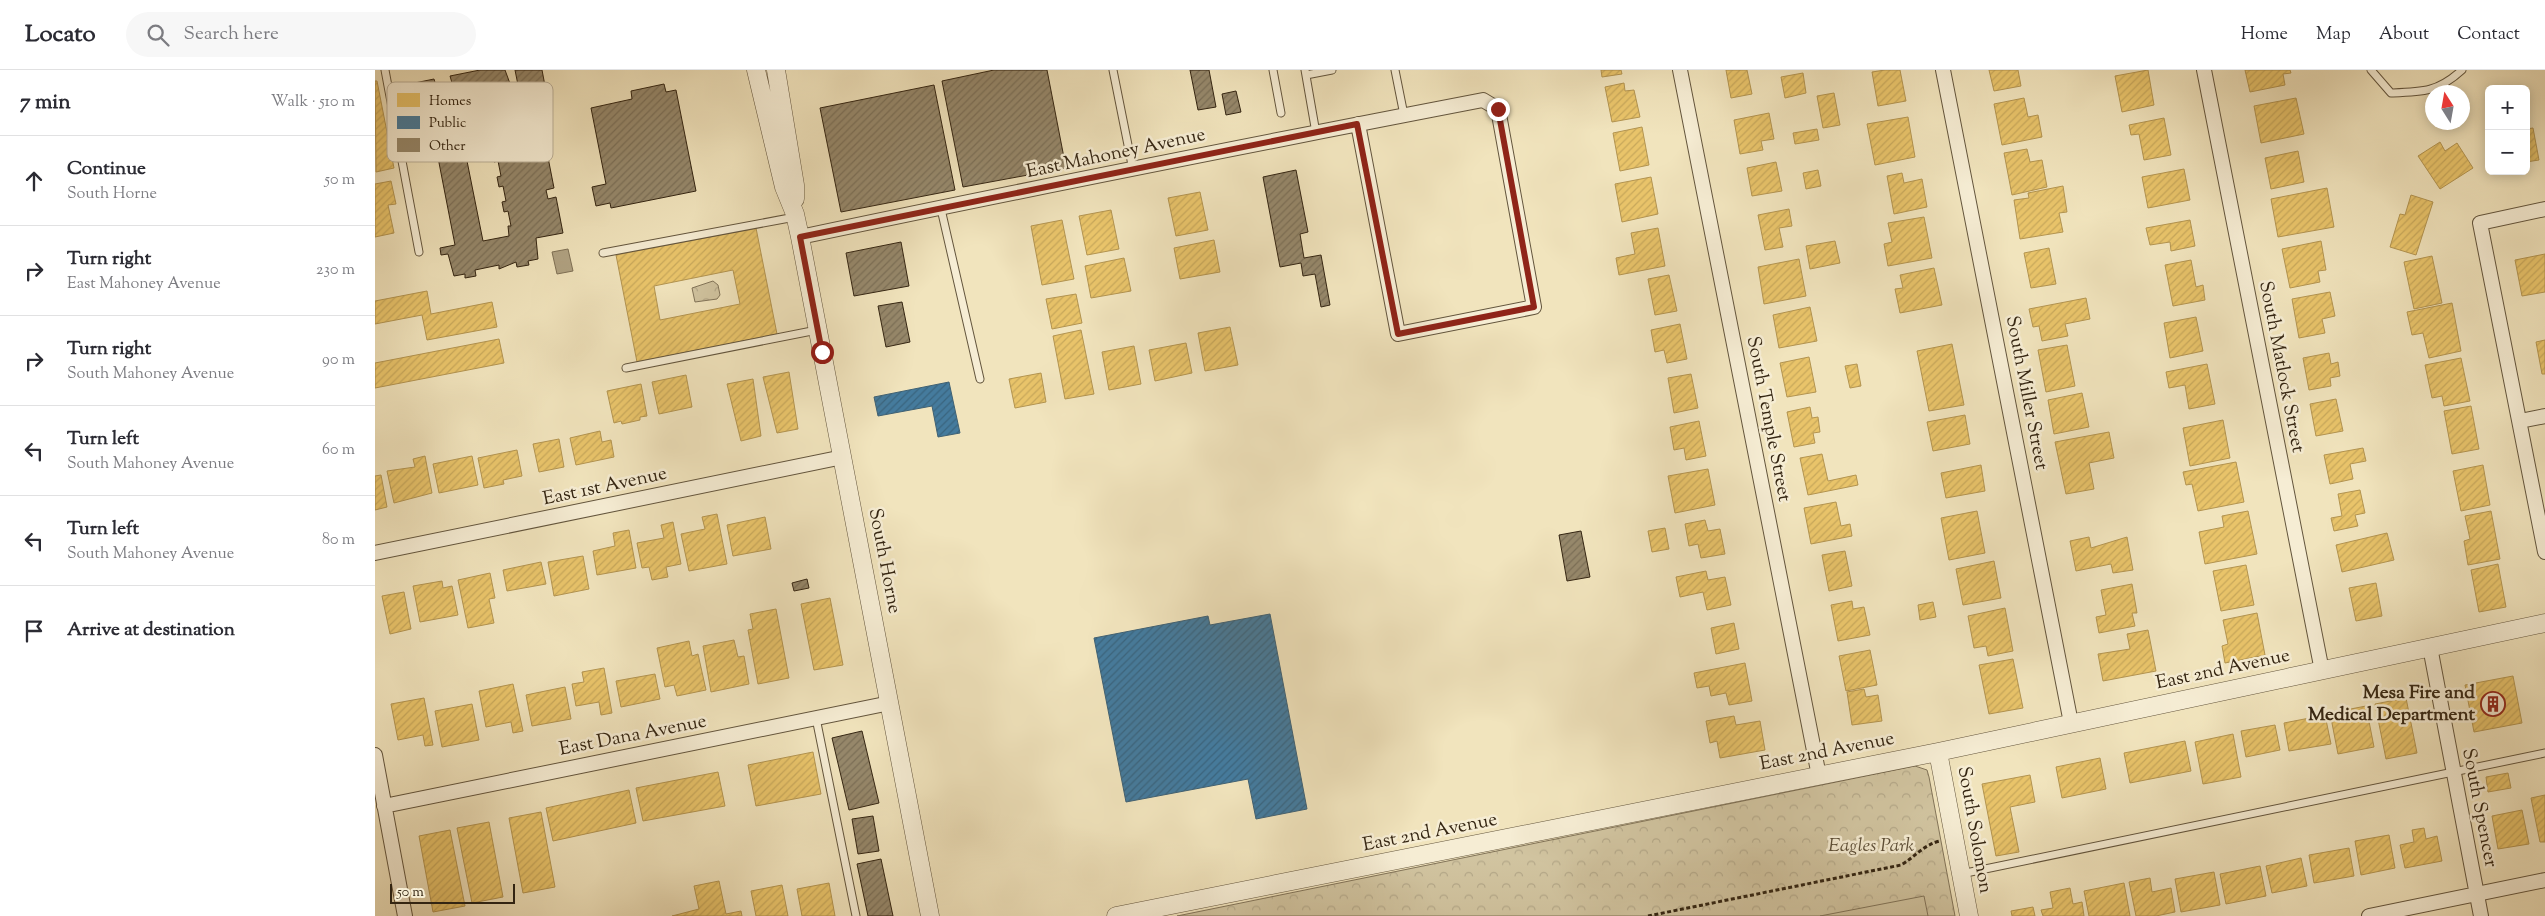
<!DOCTYPE html>
<meta charset="utf-8">
<style>
body{margin:0;font-family:"Sorts Mill Goudy",serif;background:#f7f7f7;color:#2b2b33}
.controls{position:absolute;right:15px;top:15px;display:grid;overflow:hidden;border-radius:8px;box-shadow:0 2px 12px #0003}
.controls button{width:45px;height:45px;display:grid;place-items:center;padding:0;border:0;border-bottom:1px solid #e1e1e2;background:#fff;color:#2b2b33;font:25px sans-serif}
.compass{position:absolute;left:2050px;top:15px;width:45px;height:45px;border-radius:50%;background:#fff;box-shadow:0 2px 12px #0003;rotate:349deg}
.scale{position:absolute;left:15px;bottom:12px;width:125px;box-sizing:border-box;padding-left:5px;border:2px solid #342512;border-top:0;font-size:14px;line-height:18px;white-space:nowrap;color:#342512;-webkit-text-stroke:4px #f6edd4;paint-order:stroke}
.stop{position:absolute;width:15px;height:15px;margin:-11px;border:4px solid #8f2418;border-radius:50%;background:#fff}
.stop.end{background:#8f2418;border-color:#fff;box-shadow:0 1px 5px #0008}
.list{margin:0;padding:0;list-style:none}
h2{display:flex;justify-content:space-between;align-items:center;height:65px;margin:0;padding:0 20px;font-size:21px}
h2 small{font-size:16px;font-weight:400;color:#7c7c81}
.list li{display:grid;grid-template-columns:32px 1fr auto;gap:15px;align-items:center;box-sizing:border-box;height:90px;padding:0 20px;border-top:1px solid #e1e1e2}
.list b{display:block;font-size:19px;white-space:nowrap}
.list p{margin:0;font-size:16px;white-space:nowrap;color:#7c7c81}
.list em{font-size:16px;font-style:normal;color:#7c7c81}
.icon{flex:none;width:28px;height:28px;fill:none;stroke:currentColor;stroke-width:2;stroke-linecap:round;stroke-linejoin:round}
.map{position:relative;flex:none;width:2170px;height:846px;overflow:hidden}
header{display:flex;align-items:center;gap:30px;box-sizing:border-box;height:70px;padding:0 25px;background:#fff;border-bottom:1px solid #e1e1e2}
header strong{font-size:24px}
nav{display:flex;gap:28px;margin-inline-start:auto;font-size:18px}
.search{width:350px;height:45px;background:#f7f7f7;display:flex;align-items:center;gap:12px;box-sizing:border-box;padding:0 18px;border-radius:28px;color:#7c7c81;font-size:19px}
main{display:flex}
aside{flex:1;background:#fff}
.map>svg:first-child{display:block}
.forest{fill:url(#forest-crowns);stroke:#827459}
.garden{fill:#d1c4a0;stroke:#827459}
.water{fill:#b1a383;stroke:#7f7156}
.homes{fill:url(#homes-hatch);stroke:#b39450;fill-rule:evenodd}
.public{fill:url(#public-hatch);stroke:#406173}
.building{fill:url(#building-hatch);stroke:#342512;fill-rule:evenodd}
.lines{fill:none;stroke-linecap:round;stroke-linejoin:round}
.service-casing{stroke:#63553d;stroke-width:9}
.minor-casing{stroke:#63553d;stroke-width:16}
.tertiary-casing{stroke:#63553d;stroke-width:19}
.path{stroke:#342512;stroke-width:3;stroke-dasharray:4 2.5;stroke-linecap:butt}
.service{stroke:#f6edd4;stroke-width:7}
.minor{stroke:#f6edd4;stroke-width:14}
.tertiary{stroke:#f6edd4;stroke-width:18}
.route{stroke:#8f2418;stroke-width:6}
.labels{text-anchor:middle;dominant-baseline:central;stroke-width:5;stroke-linejoin:round;paint-order:stroke}
.street-label{font-size:19px;fill:#342512;stroke:#f6edd4}
.poi-label{font-size:19px;font-weight:bold;fill:#342512;stroke:#f6edd4;text-anchor:end}
.park-label{font-size:19px;font-style:italic;fill:#5b4d36;stroke:#f6edd4}
.key{fill:#f6edd4;stroke:#bcb19a;stroke-width:1}
.key-label{font-size:14px;fill:#342512}
</style>
<header>
<strong>Locato</strong>
<div class="search"><svg class="icon" aria-label="search" viewBox="0 0 24 24"><circle cx="10" cy="10" r="6"/><path d="M15 15l6 6"/></svg>Search here</div>
<nav><a>Home</a><a>Map</a><a>About</a><a>Contact</a></nav>
</header>
<main>
<aside>
<h2>7 min<small>Walk · 510 m</small></h2>
<ul class="list">
<li><svg class="icon" aria-label="ahead" viewBox="0 0 24 24"><path d="M12 20V5M6 11l6-6 6 6"/></svg><div><b>Continue</b><p>South Horne</p></div><em>50 m</em></li>
<li><svg class="icon" aria-label="right" viewBox="0 0 24 24"><path d="M7 20v-9h11M14 6l5 5-5 5"/></svg><div><b>Turn right</b><p>East Mahoney Avenue</p></div><em>230 m</em></li>
<li><svg class="icon" aria-label="right" viewBox="0 0 24 24"><path d="M7 20v-9h11M14 6l5 5-5 5"/></svg><div><b>Turn right</b><p>South Mahoney Avenue</p></div><em>90 m</em></li>
<li><svg class="icon" aria-label="left" viewBox="0 0 24 24"><path d="M17 20v-9H6M10 6l-5 5 5 5"/></svg><div><b>Turn left</b><p>South Mahoney Avenue</p></div><em>60 m</em></li>
<li><svg class="icon" aria-label="left" viewBox="0 0 24 24"><path d="M17 20v-9H6M10 6l-5 5 5 5"/></svg><div><b>Turn left</b><p>South Mahoney Avenue</p></div><em>80 m</em></li>
<li><svg class="icon" aria-label="arrive" viewBox="0 0 24 24"><path d="M6 21V4h12l-3 4 3 4H6"/></svg><div><b>Arrive at destination</b></div></li>
</ul>
</aside>
<div class="map">
<svg width="2170" height="846" viewBox="0 0 2170 846">
<defs>
<pattern id="forest-crowns" width="20" height="18" patternUnits="userSpaceOnUse" patternTransform="scale(1.25)"><rect width="20" height="18" fill="#d1c4a0"/><path d="M2 6a3 3 0 1 1 6 0M12 15a3 3 0 1 1 6 0" fill="none" stroke="#b4a889"/></pattern>
<pattern id="homes-hatch" width="6" height="6" patternUnits="userSpaceOnUse" patternTransform="scale(1.25)"><rect width="6" height="6" fill="#e9c46a"/><path d="M-1 1l2-2M0 6l6-6M5 7l2-2" fill="none" stroke="#c8a85b"/></pattern>
<pattern id="public-hatch" width="6" height="6" patternUnits="userSpaceOnUse" patternTransform="scale(1.25)"><rect width="6" height="6" fill="#457b9d"/><path d="M-1 1l2-2M0 6l6-6M5 7l2-2" fill="none" stroke="#3a657f"/></pattern>
<pattern id="building-hatch" width="6" height="6" patternUnits="userSpaceOnUse" patternTransform="scale(1.25)"><rect width="6" height="6" fill="#96886b"/><path d="M-1 1l2-2M0 6l6-6M5 7l2-2" fill="none" stroke="#7b6f57"/></pattern>
</defs>
<rect width="100%" height="100%" fill="#f1e4bd"/>
<filter id="stains"><feTurbulence type="fractalNoise" baseFrequency=".004" numOctaves="4"/><feColorMatrix values="0 0 0 0 .2 0 0 0 0 .09 0 0 0 0 .02 0 0 0 .5 -.17"/></filter>
<radialGradient id="worn" r=".72"><stop offset=".6" stop-color="#630" stop-opacity="0"/><stop offset="1" stop-color="#630" stop-opacity=".3"/></radialGradient>
<path class="forest" d="M338,211l5,4 2,10 -3,4 -22,3 -3,-14z
M1540,696l12,4 2,7 26,139h-778z"/>
<path class="garden" d="M1549,826l4,20h-108z"/>
<path class="water" d="M193,179l5,22 -16,3 -5,-22z"/>
<path class="homes" d="M1226,0h20l1,4 -20,3z
M1351,0h21l5,24 -21,4z
M1510,0h15l6,31 -28,5 -6,-34z
M1614,0h29l3,16 -27,5z
M1773,0l6,35 -32,7 -7,-36z
M1870,0h45l1,3 -8,1 2,11 -35,7z
M1428,3l3,20 -21,5 -4,-21z
M0,11h2l17,87 -18,4z
M1249,13l1,8 9,-1 6,27 -28,5 -7,-35z
M1459,23l6,32 -17,3 -6,-32z
M1649,28l4,19 10,-2 4,22 -40,8 -8,-41z
M1921,28l8,36 -43,9 -7,-37z
M1394,43l5,26 -13,2 2,9 -23,4 -6,-34z
M1533,47l7,40 -40,8 -8,-41z
M1789,48l7,37 -27,5 -5,-26 -8,1 -2,-10z
M1267,57l7,38 -29,6 -7,-38z
M2158,58l6,32 -13,2v-33z
M1442,59l2,11 -24,4 -2,-11z
M2065,72l5,9 12,-8 16,25 -33,21 -22,-33z
M1652,79l3,13 12,-2 5,27 -35,8 -8,-42z
M1923,81l6,31 -33,7 -6,-31z
M1401,92l6,29 -30,5 -5,-28z
M1809,99l6,31 -42,8 -6,-31z
M1443,100l3,16 -15,3 -3,-16z
M1527,103l2,10 18,-4 5,28 -33,7 -7,-38z
M1276,107l7,37 -36,8 -7,-38z
M16,111l5,23 -8,1 6,28 -19,4v-53z
M1688,116l4,26 -8,1 4,19 -43,7 -6,-39 15,-2 -1,-5z
M1952,118l7,39 -56,10 -7,-38z
M825,122l8,38 -32,6 -8,-38z
M2036,125l22,7 -17,53 -26,-8 10,-33 5,1z
M1414,139l3,17 -13,2 4,19 -18,3 -7,-35z
M736,140l8,39 -32,6 -8,-39z
M1549,147l8,41 -44,8 -4,-22 8,-2 -4,-19z
M687,150l12,59 -32,6 -11,-59z
M1815,150l5,26 -24,5 -1,-9 -20,3 -4,-17z
M381,158l21,106 -140,28 -21,-107zM358,200l7,34 -80,16 -6,-34z
M1283,158l7,38 -46,9 -3,-17 19,-4 -4,-21z
M839,170l6,32 -40,7 -6,-31z
M1460,171l5,22 -30,6 -4,-23z
M1946,171l5,29 -8,1 2,11 -30,6 -8,-39z
M1674,178l7,36 -25,4 -7,-35z
M2170,184v38l-23,4 -7,-36z
M2057,186l10,47 -28,6 -10,-47z
M749,188l7,33 -40,7 -6,-32z
M1424,189l7,37 -42,8 -6,-37z
M1816,190l5,27 7,-2 2,15 -32,6 -8,-41z
M1559,198l8,37 -42,8 -5,-24 8,-1 -3,-13z
M1294,205l8,36 -22,4 -7,-36z
M52,221l4,23 61,-12 5,25 -70,13 -5,-25 -47,9v-23z
M1955,222l5,24 -13,3 3,14 -26,5 -7,-39z
M701,224l6,29 -30,6 -6,-30z
M1711,228l4,21 -25,5 3,12 -26,5 -3,-15 -6,1 -4,-18z
M2077,233l9,48 -32,7 -6,-25 -11,2 -5,-23z
M1435,237l7,34 -38,7 -6,-33z
M1821,247l7,34 -33,7 -6,-35z
M1305,254l7,35 -20,4 -3,-13 -9,2 -4,-22z
M855,257l8,38 -33,6 -7,-38z
M706,260l13,64 -29,5 -12,-63z
M124,269l5,24 -129,25v-25z
M2170,270v34h-3l-6,-32z
M811,273l6,30 -37,8 -6,-31z
M1577,274l12,61 -35,6 -12,-60z
M1692,275l8,41 -29,6 -8,-42z
M759,276l7,38 -32,6 -7,-38z
M1954,283l2,11 7,-2 2,14 -10,2 1,8 -22,4 -6,-32z
M1434,287l7,35 -29,5 -7,-34z
M2086,288l9,43 -26,5 -2,-10 -10,2 -7,-33z
M1482,294l4,22 -11,2 -5,-22z
M1832,294l8,40 -26,5 -4,-24 -16,3 -3,-16z
M414,302l9,57 -21,4 -14,-56z
M666,303l5,29 -31,6 -6,-29z
M1316,304l7,34 -24,5 -6,-35z
M311,305l6,32 -33,7 -7,-32z
M378,309l8,57 -20,5 -14,-57z
M266,314l6,32 -7,1v3l-18,4 -1,-3 -7,2 -7,-32z
M1707,323l7,34 -35,7 -6,-34z
M1961,329l7,32 -27,5 -6,-32z
M2096,336l8,43 -27,5 -8,-43z
M1435,337l2,11 6,-1 2,15 -7,1 2,10 -21,4 -7,-35z
M1590,345l5,29 -37,7 -6,-29z
M1848,350l7,38 -40,8 -7,-38z
M1324,351l7,35 -20,4 -2,-12 -10,2 -4,-23z
M225,361l2,11 9,-2 3,17 -38,8 -6,-27z
M1734,362l5,26 -25,5 5,26 -28,5 -11,-52z
M184,369l5,28 -25,5 -6,-28z
M1988,378l3,13 -16,3 3,15 -23,5 -6,-29z
M142,380l5,26 -19,4 1,4 -20,4 -6,-30z
M1447,384l6,27 28,-6 2,10 -50,10 -8,-37z
M50,386l7,37 -38,10 -7,-32 28,-4 -2,-8z
M97,386l6,29 -39,8 -6,-29z
M1861,392l8,40 -46,9 -6,-27 -6,1 -3,-13z
M1606,395l4,26 -39,7 -5,-25z
M2108,395l7,40 -29,6 -8,-40z
M1333,399l7,36 -40,8 -7,-37z
M6,405l6,32 -12,3v-34z
M1985,420l5,23 -10,2 3,11 -24,5 -3,-13 11,-2 -4,-22z
M1461,432l5,24 9,-2 2,12 -41,8 -7,-36z
M1602,441l8,42 -36,7 -8,-42z
M1873,441l9,43 -52,10 -6,-32 25,-5 -2,-11z
M2116,441l9,48 -32,6 -4,-24 6,-2 -5,-23z
M342,444l10,50 -38,7 -8,-37 24,-5 -3,-12z
M390,447l6,32 -38,7 -6,-31z
M1330,450l3,11 12,-2 5,25 -24,4 -3,-14 -9,2 -4,-22z
M298,452l8,42 -15,3 2,10 -16,3 -3,-13 -7,1 -5,-25 27,-5 -3,-13z
M1290,458l4,21 -17,3 -4,-21z
M254,460l7,38 -39,7 -4,-24 22,-5 -2,-13z
M2012,463l7,27 -52,12 -6,-27z
M1714,467l2,11 36,-11 6,33 -20,3 -2,-9 -35,7 -6,-30z
M1470,481l7,35 -23,5 -7,-36z
M208,486l6,33 -35,7 -6,-34z
M1619,491l7,37 -38,7 -7,-36z
M166,492l5,22 -39,7 -4,-21z
M2123,494l8,43 -27,5 -8,-42z
M1871,495l8,40 -33,6 -8,-40z
M1331,501l2,9 17,-3 6,28 -24,5 -4,-18 -23,5 -4,-20z
M115,503l5,25 -6,1 5,24 -26,5 -10,-48z
M67,511l1,7 9,-2 6,29 -38,7 -7,-36z
M2001,513l6,33 -26,5 -7,-33z
M1757,514l5,29h-5l3,13 -36,7 -3,-16 10,-2 -5,-25z
M29,522l7,37 -21,5 -8,-38z
M455,528l13,67 -29,5 -13,-66z
M1477,531l1,8 11,-2 6,28 -32,6 -7,-36z
M1558,532l3,15 -16,3 -2,-15z
M1630,538l8,43 -25,5 -2,-10 -12,2 -6,-32z
M401,539l13,69 -31,6 -10,-54 5,-1 -3,-15z
M1882,543l8,42 -40,8 -3,-17 6,-2 -5,-24z
M1359,553l5,26 -23,5 -5,-26z
M1773,560l8,41 -53,10 -5,-27 32,-5 -3,-15z
M359,570l4,17 6,-1 5,28 -38,8 -8,-46z
M314,571l3,15 6,-2 8,36 -29,6 -3,-11 -9,2 -8,-39z
M1495,580l7,35 -31,6 -7,-35z
M1638,589l10,49 -34,6 -10,-49z
M1370,593l7,38 -23,4 -3,-12 -15,3 -2,-10 -12,2 -3,-15z
M229,598l8,45 -11,2 -2,-13 -23,4 -4,-22 12,-2 -2,-10z
M280,604l5,25 -39,8 -5,-26z
M2138,606l9,47 -48,9 -9,-47z
M138,614l10,47 -10,2 -2,-11 -25,5 -7,-36z
M190,617l6,32 -39,7 -6,-31z
M1489,619l2,8 12,-2 4,26 -30,4 -5,-33z
M49,628l9,47 -8,1 -2,-11 -25,5 -7,-36z
M2031,628l11,55 -31,6 -11,-55z
M97,634l7,36 -37,7 -7,-36z
M1991,636l8,41 -36,7 -8,-41z
M1950,645l6,29 -42,7 -5,-28z
M1359,646l2,9 24,-4 5,29 -45,8 -3,-17 -7,2 -4,-22z
M1900,655l5,25 -34,7 -5,-26z
M1858,664l8,43 -38,7 -8,-42z
M1810,671l6,30 -61,12 -6,-30z
M438,682l8,42 -65,12 -8,-41z
M1725,688l6,31 -44,9 -6,-31z
M343,702l7,34 -82,15 -7,-33z
M2133,703l3,15 -23,4 -2,-15z
M1655,705l5,27 -25,5 9,45 -23,4 -14,-72z
M254,720l7,33 -83,18 -7,-33z
M2170,725v47h-5l-9,-44z
M2147,740l7,34 -31,5 -6,-33z
M166,742l14,75 -32,6 -14,-75z
M114,752l14,75 -31,6 -15,-75z
M2049,758l2,11 11,-3 5,25 -37,7 -5,-23 14,-3 -2,-12z
M75,760l15,76 -32,6 -14,-76z
M2014,765l6,33 -34,7 -6,-34z
M1974,778l5,28 -40,7 -5,-28z
M1926,788l6,28 -35,7 -6,-27z
M1885,796l6,30 -40,8 -6,-30z
M1839,802l6,33 -39,7 -6,-33z
M1775,808l2,14 19,-4 4,24 -19,4h-20l-7,-34z
M344,811l7,33 15,-3 1,5h-70l27,-7 -5,-23z
M454,813l6,33h-33l-5,-27z
M1749,813l6,33h-41l-5,-25z
M407,815l6,31h-32l-5,-25z
M1695,818l3,16 9,-2 2,14h-41l-2,-6 12,-2 -3,-16z
M1658,837l2,9h-23l-1,-5z"/>
<path class="public" d="M574,312l11,51 -22,4 -6,-31 -54,10 -4,-19z
M895,544l37,195 -51,10 -8,-40 -122,23 -32,-164 114,-22 2,9z"/>
<path class="building" d="M105,0h25l7,19 -3,1 3,11 18,-3 7,35 6,-1 11,56 -8,2 2,9 8,-2 7,36 -27,5 2,21 -10,2 1,4 -12,2 -1,-5 -17,7v-4l-24,5 1,6 -11,2v-4l-11,2 -6,-22 -7,1 -1,-7 15,-3 -21,-108h3l-1,-5 -23,4 -8,-51 29,-6 2,7 16,-3 -2,-7zM125,49l1,4 9,-2 3,10 -20,5 3,15 -4,1 2,10 4,-1 3,15 -4,1 2,10 4,-1 3,15 -4,1 2,10 4,-1 3,15h-3l1,10 -26,5 -22,-110 9,-2 -1,-4z
M140,0h27l8,42 -11,2 -5,-27 -15,3z
M619,0h53l19,98 -103,19 -21,-106z
M815,0h19l7,37 -18,3z
M289,14l2,8 10,-2 20,101 -85,17 -1,-5 -14,3 -4,-19 14,-3 -15,-76 41,-9 -1,-8z
M559,15l21,105 -114,22 -21,-104z
M861,21l5,21 -15,3 -4,-21z
M921,100l12,62 -8,2 4,24 17,-3 9,50 -9,2 -6,-33 -12,2 -2,-13 -21,4 -17,-90z
M526,172l8,44 -55,10 -8,-43z
M527,232l8,40 -24,5 -8,-41z
M1206,461l9,46 -23,4 -8,-46z
M432,509l2,9 -15,3 -2,-8z
M487,661l17,72 -30,7 -17,-72z
M498,746l6,35 -21,3 -6,-35z
M506,789l12,57h-25l-11,-52z"/>
<g class="lines">
<defs>
<path id="service" d="M10,0l34,182
M738,0l20,100
M898,0l8,43
M930,0l11,63
M1020,0l9,45
M1996,0l20,23c32,-1 47,-1 71,-23
M931,5l26,-5
M566,139l39,170
M228,183l192,-36
M251,298l191,-38
M441,648l40,198
M1586,804l584,-121"/>
<path id="minor" d="M1305,0l139,706
M1568,0l128,653
M1829,0l118,601
M2170,139l-65,14 65,329
M425,167c227,-48 455,-93 683,-137l15,9 36,198 -136,27 -40,-210
M2145,351l25,-5
M0,483l468,-96
M2055,577l51,269
M0,685l30,161
M9,736l506,-103
M1994,846l176,-36"/>
<path id="tertiary" d="M381,0l28,117 11,27 5,23 130,679
M401,0l19,115v14
M1563,682l31,164
M741,846l822,-164 607,-129"/>
</defs>
<use href="#service" class="service-casing"/>
<use href="#minor" class="minor-casing"/>
<use href="#tertiary" class="tertiary-casing"/>
<path class="path" d="M1273,846l253,-51c14,-8 22,-20 39,-24"/>
<use href="#service" class="service"/>
<use href="#minor" class="minor"/>
<use href="#tertiary" class="tertiary"/>
</g>
<g class="lines">
<path class="route" d="M447,282l-22,-115 557,-113 41,210 136,-27 -36,-198"/>
</g>
<defs>
<symbol id="building-ring" viewBox="-11 -11 22 22"><circle r="9.5" fill="#f6edd4" stroke="#8f2418" stroke-width="1.5"/><path d="M-4-6H4V6H1V3H-1V6H-4ZM-2.5-4.3h1.7v1.8h-1.7ZM.8-4.3h1.7v1.8H.8ZM-2.5-1h1.7V.8h-1.7ZM.8-1h1.7V.8H.8Z" fill="#8f2418"/></symbol>
</defs>
<g fill-rule="evenodd">
<use href="#building-ring" x="2104" y="620" width="28" height="28"/>
</g>
<g class="labels">
<g class="street-label">
<text transform="translate(741 84) rotate(-12)">East Mahoney Avenue</text>
<text transform="translate(1906 297) rotate(79)">South Matlock Street</text>
<text transform="translate(1651 323) rotate(79)">South Miller Street</text>
<text transform="translate(1393 349) rotate(79)">South Temple Street</text>
<text transform="translate(230 417) rotate(-12)">East 1st Avenue</text>
<text transform="translate(509 491) rotate(79)">South Horne</text>
<text transform="translate(1848 600) rotate(-12)">East 2nd Avenue</text>
<text transform="translate(258 666) rotate(-11)">East Dana Avenue</text>
<text transform="translate(1452 682) rotate(-11)">East 2nd Avenue</text>
<text transform="translate(2104 738) rotate(79)">South Spencer</text>
<text transform="translate(1599 760) rotate(80)">South Solomon</text>
<text transform="translate(1055 763) rotate(-11)">East 2nd Avenue</text>
</g>
<g class="poi-label">
<text x="2100" y="623">Mesa Fire and<tspan x="2100" dy="22">Medical Department</tspan></text>
</g>
<g class="park-label">
<text x="1496" y="776">Eagles Park</text>
</g>
</g>
<rect x="12" y="12" width="166" height="80" rx="8" class="key"/>
<rect x="22" y="23" width="23" height="14" fill="#e9c46a"/>
<rect x="22" y="46" width="23" height="13" fill="#457b9d"/>
<rect x="22" y="68" width="23" height="14" fill="#96886b"/>
<g class="key-label">
<text x="54" y="35">Homes</text>
<text x="54" y="57">Public</text>
<text x="54" y="80">Other</text>
</g>
<rect width="100%" height="100%" filter="url(#stains)"/>
<rect width="100%" height="100%" fill="url(#worn)"/>
</svg>
<div class="controls">
<button>+</button>
<button>−</button>
</div>
<svg class="compass" viewBox="-18 -18 36 36"><path d="M0-13l5 13h-10z" fill="#e53935"/><path d="M0 13l5-13h-10z" fill="#7c7c81"/></svg>
<div class="scale">50 m</div>
<div class="stop" style="left:447px;top:282px"></div>
<div class="stop end" style="left:1123px;top:39px"></div>
</div>
</main>
